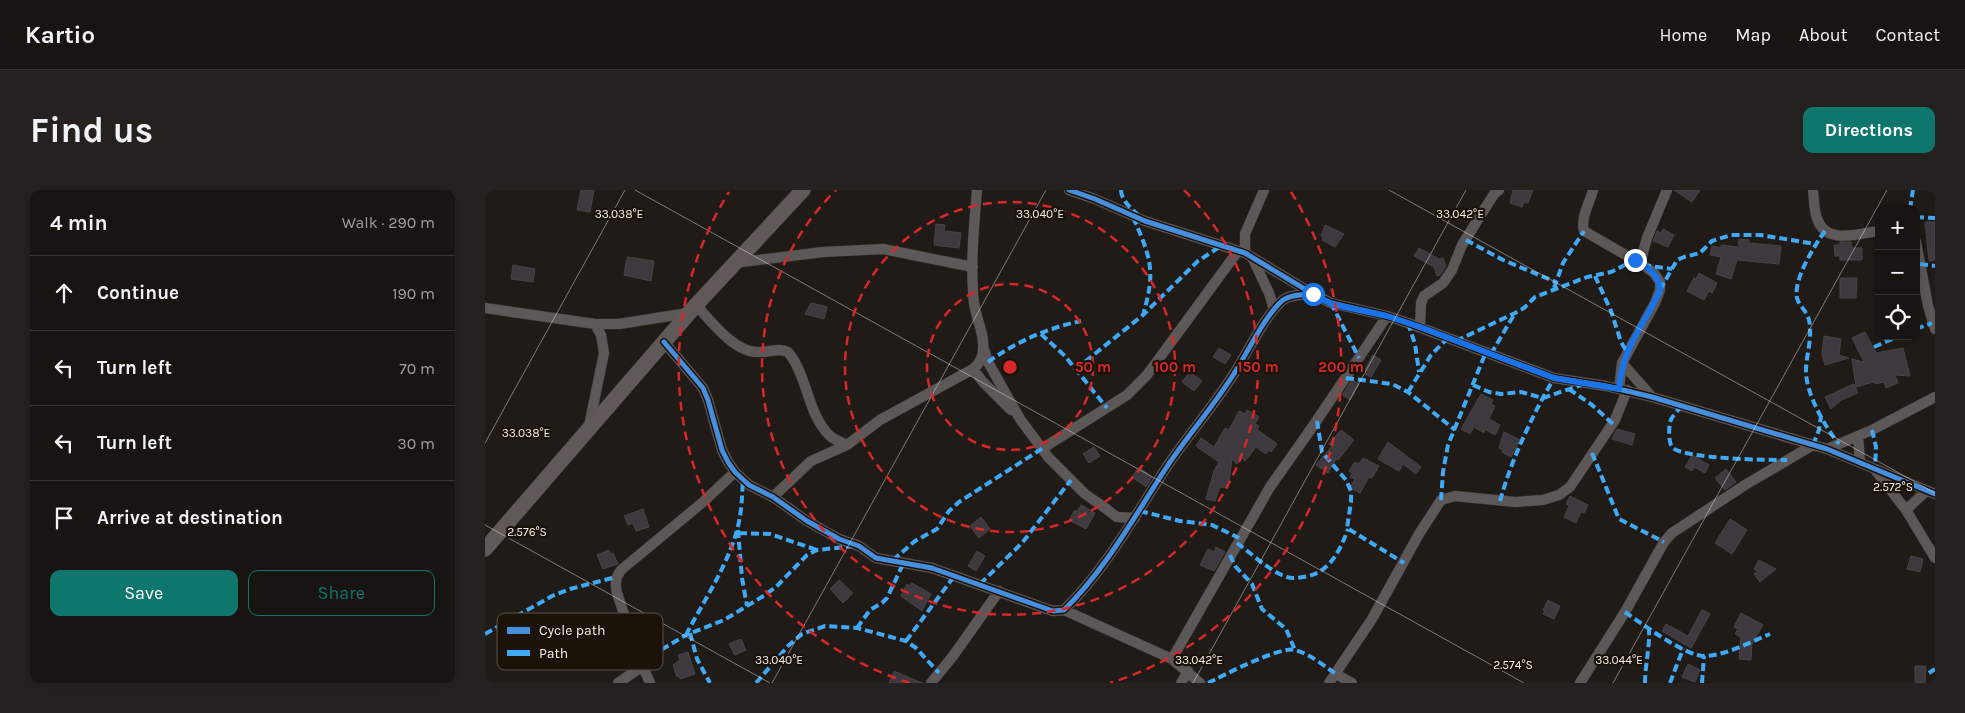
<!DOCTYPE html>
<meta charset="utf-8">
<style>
body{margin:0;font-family:Karla,sans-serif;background:#25211f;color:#f1f3f6}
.controls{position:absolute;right:15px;top:15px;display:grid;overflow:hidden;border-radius:10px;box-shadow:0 2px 12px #0003}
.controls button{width:45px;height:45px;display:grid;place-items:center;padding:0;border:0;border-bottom:1px solid #363331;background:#181411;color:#f1f3f6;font:25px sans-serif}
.stop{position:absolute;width:15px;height:15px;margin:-11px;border:4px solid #1a73e8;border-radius:50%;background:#fff}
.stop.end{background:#1a73e8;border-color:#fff;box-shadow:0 1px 5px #0008}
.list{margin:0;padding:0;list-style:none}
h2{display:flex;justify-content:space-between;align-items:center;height:65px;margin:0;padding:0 20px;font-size:21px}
h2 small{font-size:16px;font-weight:400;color:#9f9e9f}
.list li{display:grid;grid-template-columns:32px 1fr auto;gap:15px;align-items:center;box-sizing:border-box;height:75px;padding:0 20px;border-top:1px solid #363331}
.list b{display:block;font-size:19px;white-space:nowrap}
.list em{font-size:16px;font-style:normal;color:#9f9e9f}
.actions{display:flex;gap:10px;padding:15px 20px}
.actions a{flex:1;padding:11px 0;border:1px solid #0f766e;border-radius:10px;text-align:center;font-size:18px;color:#0f766e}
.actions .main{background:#0f766e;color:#fff}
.icon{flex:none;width:28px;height:28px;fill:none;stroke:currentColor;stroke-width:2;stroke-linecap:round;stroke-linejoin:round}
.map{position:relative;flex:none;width:1450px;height:493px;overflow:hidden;border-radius:10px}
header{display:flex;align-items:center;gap:30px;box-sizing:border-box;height:70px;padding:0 25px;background:#181411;border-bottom:1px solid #363331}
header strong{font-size:24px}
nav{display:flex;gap:28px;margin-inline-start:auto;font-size:18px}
.intro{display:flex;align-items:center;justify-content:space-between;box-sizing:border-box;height:120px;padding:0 30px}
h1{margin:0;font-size:35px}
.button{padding:12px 22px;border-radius:10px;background:#0f766e;color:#fff;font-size:18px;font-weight:700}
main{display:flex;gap:30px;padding:0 30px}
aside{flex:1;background:#181411;border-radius:10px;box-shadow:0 2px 12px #0003}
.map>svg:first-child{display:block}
.building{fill:#3e393f;stroke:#484445}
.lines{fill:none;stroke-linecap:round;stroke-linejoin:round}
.street-casing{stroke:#393531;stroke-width:11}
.secondary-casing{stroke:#393531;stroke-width:16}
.street{stroke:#5e5757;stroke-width:10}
.secondary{stroke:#615958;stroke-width:15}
.quiet{stroke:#3fa9f5;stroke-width:4;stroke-dasharray:8 4;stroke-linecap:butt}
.cycleway-casing{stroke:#1b120a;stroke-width:8}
.cycleway{stroke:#468fdf;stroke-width:5}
.route{stroke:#1a73e8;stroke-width:6}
.ticks{fill:none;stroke:#f7f0ea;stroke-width:1;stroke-opacity:0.45}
.ring{fill:none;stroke:#d62828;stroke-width:2.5;stroke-dasharray:9 6}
.key{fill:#1b120a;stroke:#5d554d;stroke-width:1}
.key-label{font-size:14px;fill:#f7f0ea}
.ticks-label{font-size:12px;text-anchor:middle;fill:#f7f0ea;stroke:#1b120a;stroke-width:4.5;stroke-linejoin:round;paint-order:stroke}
.centre{fill:#d62828;stroke:#1b120a;stroke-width:2.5}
.ring-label{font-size:15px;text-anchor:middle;font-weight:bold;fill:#d62828;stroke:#1b120a;stroke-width:4.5;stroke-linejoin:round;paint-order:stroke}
</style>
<header>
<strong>Kartio</strong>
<nav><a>Home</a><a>Map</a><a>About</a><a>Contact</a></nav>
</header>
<div class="intro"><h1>Find us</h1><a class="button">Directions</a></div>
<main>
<aside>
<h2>4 min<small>Walk · 290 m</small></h2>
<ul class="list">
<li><svg class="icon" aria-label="ahead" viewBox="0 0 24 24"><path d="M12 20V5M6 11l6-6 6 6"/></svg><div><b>Continue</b></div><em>190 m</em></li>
<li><svg class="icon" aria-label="left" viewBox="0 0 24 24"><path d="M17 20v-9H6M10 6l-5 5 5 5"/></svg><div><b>Turn left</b></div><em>70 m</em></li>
<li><svg class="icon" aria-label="left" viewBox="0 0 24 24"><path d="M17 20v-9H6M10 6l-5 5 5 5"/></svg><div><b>Turn left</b></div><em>30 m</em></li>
<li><svg class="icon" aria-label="arrive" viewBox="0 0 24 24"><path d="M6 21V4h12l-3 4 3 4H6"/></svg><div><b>Arrive at destination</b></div></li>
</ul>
<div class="actions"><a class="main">Save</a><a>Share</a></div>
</aside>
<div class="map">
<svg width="1450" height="493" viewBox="0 0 1450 493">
<rect width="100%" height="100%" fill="#201b17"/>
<path class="building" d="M96,0h13l-4,22 -13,-2z
M1028,0h20l-5,13 -4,-1 -2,5 -12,-4z
M1189,0h26l-8,12z
M1440,32h10v38l-6,1z
M451,34l9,1 -1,6 17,2 -2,15 -25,-3z
M840,35l19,9 -9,13 -13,-7 1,-3 -2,-1z
M1178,39l11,6 -6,12 -15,-6 4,-10 4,2z
M1254,49l10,1v3l32,3 -2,18 -42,-4 -6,19 -15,-5 5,-17 -11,-2 2,-9 9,2v-3l17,2z
M1355,52h11l1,6h10v12h-22v-4h-5l-1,-11h6z
M934,58l20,11 4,-1 3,8 -6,9 -3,1 -3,-9 -20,-11z
M142,67l27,4 -3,20 -27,-6z
M28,75l22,4 -2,13 -22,-3z
M1214,83l18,10 -5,10 -3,-2 -5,9 -17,-9 7,-13 2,1z
M1355,88h17l-1,20h-16z
M326,113l16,4 -3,12 -19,-5z
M1380,142l11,21 27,-5 7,28 -15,-1 3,8 -12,5 -2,-6 -9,2 -1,-2 -18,5 -4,-28 12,3 -12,-24z
M1339,146l17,3 -2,16 10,3 -24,7 -3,-11z
M734,158l12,7 -6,9 -12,-7z
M888,165l8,5 -10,17 -8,-4z
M705,182l12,9 -8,10 -12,-9z
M867,190l7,4 -9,16 -8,-5z
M1369,194l4,9 -17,7 -10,9 -6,-12z
M996,204l12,6 -2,4 4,2 -6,13 11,6 -5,10 -10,-6 -1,4 -10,-6 -4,7 -9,-5z
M762,220l12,7 -4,7 4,2 -2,3 20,15 -6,8 -2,-2 -3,4 -10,-7 -11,14 -3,-3 -5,6 -5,-5 -4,29 -8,-1 -5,14 -9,-2 8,-28 5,-9 -23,-16 5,-8 13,9 11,-19 4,2 10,-19 6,3z
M1132,239l18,5 -3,11 -20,-6z
M856,240l13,10 -16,20 -2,-1 -8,14 -12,-8 16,-19 -3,-2z
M1019,242l16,8 -9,17 -9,-5 1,-2 -4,-2z
M903,252l33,25 -5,7 -13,-10 -4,7 -21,-12z
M609,257l6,9 -11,7 -6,-9z
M1207,265l17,10 -4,8 -11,-6 -2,4 -7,-4z
M878,268l16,8 -7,12 -3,-1 -9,16 -10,-5 5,-9 -5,-2 2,-4 -3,-2 5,-8h6z
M654,277l13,10 -6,10 -14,-10z
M1241,279l10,13 -11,8 -10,-12z
M1085,306l18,9 -4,8 -3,-1 -5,11 -12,-6 5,-11 -3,-2z
M596,315l14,8 -9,16 -17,-9 6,-10 2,2z
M158,319l6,18 -13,4 -3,-8 -5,2 -4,-9z
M496,327l9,12 -11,9 -9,-12z
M1245,329l17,11 -15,24 -17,-11z
M731,357l9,5 -11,19 -14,-6 8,-16 6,3z
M124,360l2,4 2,-1 5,11 -15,5 -6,-14z
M492,361l8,5 -9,15 -8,-5z
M1426,366l12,3 -3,13 -13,-3z
M1274,370l17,9 -16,13 -6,-8 4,-2 -4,-3z
M354,390l14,13 -10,10 -13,-14z
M427,393l19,11 -9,17 -21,-15 6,-12 3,2z
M1063,410l12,6 -6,13 -11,-5 2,-3 -2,-1z
M1217,420l8,4 -19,34 -29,-17 4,-7 22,12z
M1256,423l22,12 -11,19 -1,16 -12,-1 2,-22 -6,-3 3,-5 -4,-2z
M256,449l5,11 -11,5 -6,-11z
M203,462l7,22 -15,5 -1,-3 -2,1 -4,-12 7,-5 -2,-5z
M1203,474l12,6 -5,12 -13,-5z
M1430,476h11l-1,17h-10z
M409,481l14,6 15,6h-34z"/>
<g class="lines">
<defs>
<path id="street" d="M584,0l26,9 50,22 100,32 68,41 18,9 56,13 21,7 146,55 52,8 46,11 175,52 108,45
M1108,0c-3,12 -13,29 -9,41l59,34 11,8 6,9v8l-5,13 -33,60 -3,26
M1328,0c1,9 1,23 5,31 10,24 42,12 61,10
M1431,52l12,64 7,23
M760,63v-19l19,-44
M767,67l17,36 5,16
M249,73l89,-11 60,-3 90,18
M1155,73l7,-25 20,-48
M211,115c14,15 38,47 61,47 12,1 20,-5 31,0 20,24 19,62 42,84 5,4 11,6 17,9
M0,118l110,16h24l69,-11
M935,137l1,-24 3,-7 19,-13 9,-13 10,-25 32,-51 5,-4
M179,152l39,46 5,12 14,50 6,12 7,10 14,13 24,12 34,24 32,18 20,7 17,12 56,10 121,43 11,-1c42,-41 70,-93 102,-142 22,-33 48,-62 69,-96 13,-20 30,-57 48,-72 8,-6 20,-5 30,-6
M499,159l4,13 32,57 29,39 36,36 16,11 16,12 18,1
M1137,173l30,34
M488,179l10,13 28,28
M104,236l15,-73 -3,-18 -6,-11
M1373,246l2,26
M558,258l84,-53 20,-20 91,-124
M1342,259l45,-19 63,-33
M1391,281l30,39 29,48
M288,307l38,-36 36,-16 33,-25 93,-51c6,-5 10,-12 10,-20 2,-14 -7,-31 -9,-46 -4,-37 0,-76 3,-113
M1421,320l20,-19
M579,420l108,49 28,24
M687,469l98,-172 43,-61 74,-110
M851,484l16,9
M133,493l25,-17
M165,493l-15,-35 -18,-55c-2,-9 -2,-15 4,-23l82,-68 32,-30
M446,493l22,-27 46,-65
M696,493l7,-12
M844,493l43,-64 47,-85 22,-34 14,-4 60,6 28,-2 16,-5 11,-8 45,-67 12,-30
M1095,493l45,-71 39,-70 8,-9 73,-48 68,-40"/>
<path id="secondary" d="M0,359l211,-244 107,-115"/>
</defs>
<use href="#street" class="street-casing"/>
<use href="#secondary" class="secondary-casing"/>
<use href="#street" class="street"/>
<use href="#secondary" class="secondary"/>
<path class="quiet" d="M636,0c0,10 9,17 16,24
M1425,19l3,-19
M648,27c18,41 23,54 10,98
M1431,27l19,1
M1340,41c-10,14 -32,48 -28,67 3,11 13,13 13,31 1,14 -4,28 -4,42 0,23 19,56 33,73
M981,50l37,20 53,22
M1435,74l15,2
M1158,75l29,4
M1110,86l16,35 10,31 6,10
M1069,98l9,-25 21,-32
M1175,100l17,-30 7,-3 16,-4 12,-12 19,-6h29l56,9
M846,113l28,55
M923,133l7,21 4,28
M1431,139l16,-6
M556,144l24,22 42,52
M971,151l59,-28 9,-5 11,-11 52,-20 24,-5 24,-12
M1389,157l25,-11
M1006,164l24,-41
M503,172c28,-20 59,-34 93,-41
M591,179l67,-54 55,-54 23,-15
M861,188l46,6 16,8 47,38
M988,195l16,7 12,2 20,-2 22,6 38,-13
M1084,199l23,16 21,19
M923,202l23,-37 17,-17
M1197,216c-4,4 -10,10 -12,16 -1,5 -2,22 3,26 13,11 94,12 114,12
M832,231l5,31 24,28 5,11v11l-4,26 57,35
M1387,240l4,17 -1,23
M1328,255l6,-15 2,-14
M1107,263l27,66 45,23
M956,310l2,-28 5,-27 38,-93
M1015,311c12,-43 32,-85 54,-123
M655,321l40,10 32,4 27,13
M253,340l4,48 5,28
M254,343l31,1 47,16
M752,353c15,11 30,26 47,33 7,3 13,2 19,1 26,-3 37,-26 45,-48
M745,365l5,11 17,18 10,25 24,20 9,21
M408,370l22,-19 22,-12 12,-18 10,-9 84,-54
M495,394l42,-41 49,-63
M1140,422c16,11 61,45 80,44 22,-1 45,-14 65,-22
M372,438l13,-18 12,-7 5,-5 17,-36
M205,443l7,26 13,24
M0,444l67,-38 18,-7 46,-12
M201,445c18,-35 43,-71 52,-109 4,-16 4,-31 5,-47
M421,451l49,-66
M156,472l45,-27 38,-15 41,-25 11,-8 31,-32 10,-5 37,-4
M1444,483l6,-4
M271,493l32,-37 14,-12 23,-8 32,2 49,13 10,7 23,25
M723,493c16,-8 72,-37 87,-33 15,4 29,16 41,24
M1160,493c0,-18 5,-36 4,-54
M1185,493l13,-34
M1217,493l2,-27"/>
<defs>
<path id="cycleway" d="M584,0l26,9 50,22 100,32 68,41 18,9 56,13 21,7 146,55 52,8 46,11 175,52 108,45
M179,152l39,46 5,12 14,50 6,12 7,10 14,13 24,12 34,24 32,18 20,7 17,12 56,10 121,43 11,-1c42,-41 70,-93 102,-142 22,-33 48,-62 69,-96 13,-20 30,-57 48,-72 8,-6 20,-5 30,-6"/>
</defs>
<use href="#cycleway" class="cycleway-casing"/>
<use href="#cycleway" class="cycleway"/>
</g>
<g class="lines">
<path class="route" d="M828,104l18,10 56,12 33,11 134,51 65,11c3,-42 25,-63 41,-99 -1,-16 -12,-22 -25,-30"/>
</g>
<path class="ticks" d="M150,0l889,493M904,0l546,303M0,253l140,-253M0,335l285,158M287,493l274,-493M708,493l273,-493M1128,493l274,-493"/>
<g class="ring">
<circle cx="525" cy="177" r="83"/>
<circle cx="525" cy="177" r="165"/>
<path d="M699 0A248 248 0 1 1 351 0"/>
<path d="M425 493A331 331 0 0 1 244 2M806 2A331 331 0 0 1 625 493"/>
</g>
<rect x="12" y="423" width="166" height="57" rx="8" class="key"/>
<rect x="22" y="437" width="23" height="7" fill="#468fdf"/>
<rect x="22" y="460" width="23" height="6" fill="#3fa9f5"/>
<g class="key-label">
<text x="54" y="445">Cycle path</text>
<text x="54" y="468">Path</text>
</g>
<g class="ticks-label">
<text x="134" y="28">33.038°E</text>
<text x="555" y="28">33.040°E</text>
<text x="975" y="28">33.042°E</text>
<text x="41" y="247">33.038°E</text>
<text x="1408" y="301">2.572°S</text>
<text x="42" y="346">2.576°S</text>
<text x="294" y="474">33.040°E</text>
<text x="714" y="474">33.042°E</text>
<text x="1134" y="474">33.044°E</text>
<text x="1028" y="479">2.574°S</text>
</g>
<circle cx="525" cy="177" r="8" class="centre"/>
<g class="ring-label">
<text x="608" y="182">50 m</text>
<text x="690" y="182">100 m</text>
<text x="773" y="182">150 m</text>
<text x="856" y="182">200 m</text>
</g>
</svg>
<div class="controls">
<button>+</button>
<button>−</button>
<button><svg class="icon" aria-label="locate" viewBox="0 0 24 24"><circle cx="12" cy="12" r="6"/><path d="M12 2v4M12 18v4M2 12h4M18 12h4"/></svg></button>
</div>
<div class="stop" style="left:828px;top:104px"></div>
<div class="stop end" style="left:1150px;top:70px"></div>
</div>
</main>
